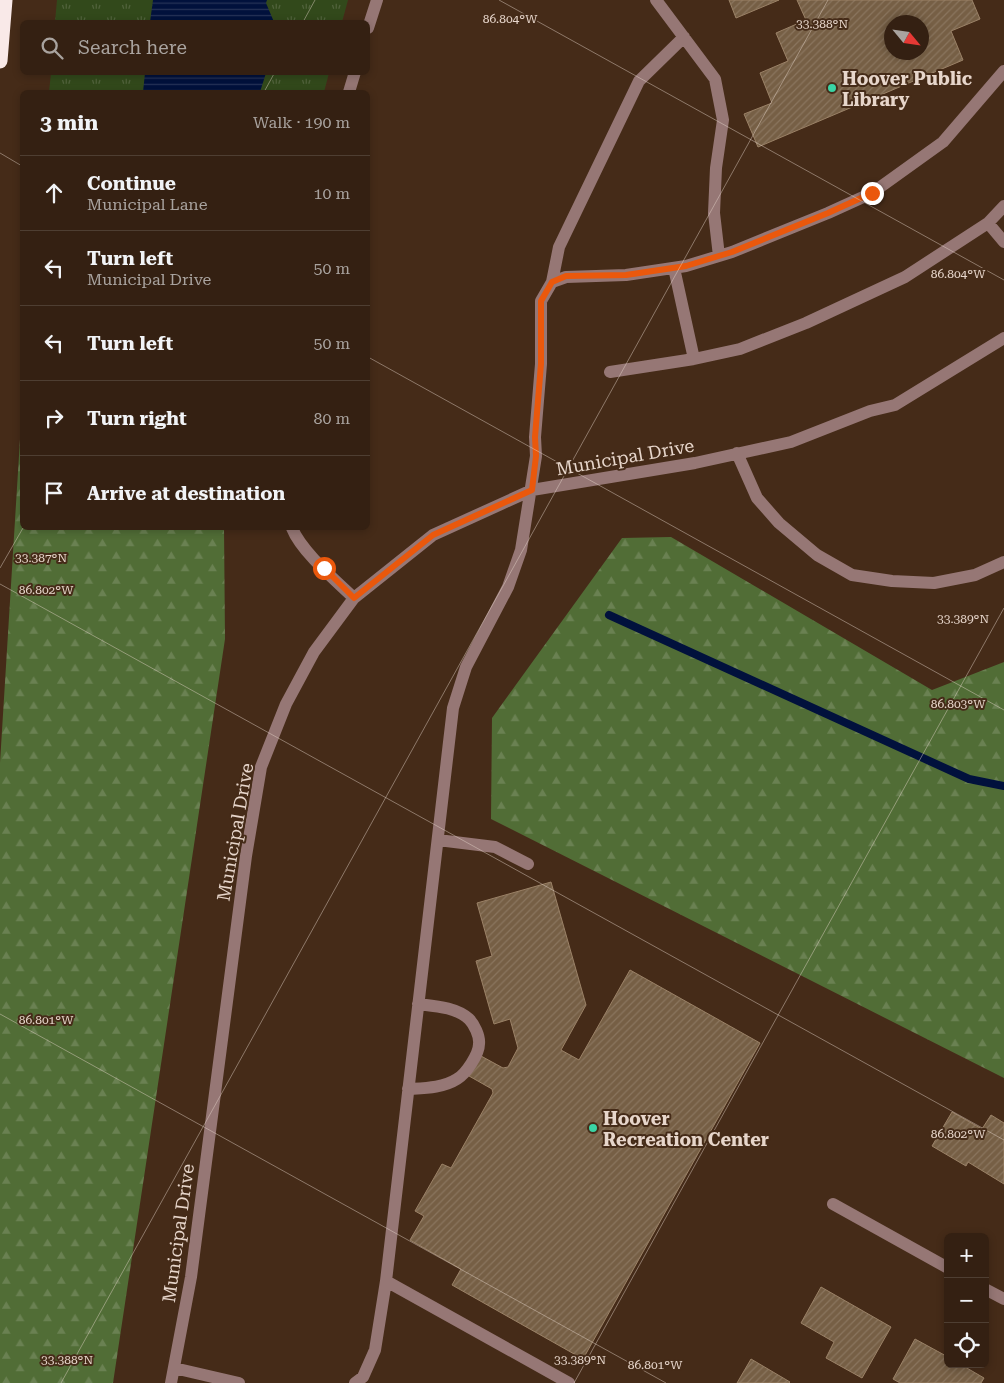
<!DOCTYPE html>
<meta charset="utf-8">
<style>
body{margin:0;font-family:"Roboto Serif",serif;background:#3f2d20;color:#f1f3f6}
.controls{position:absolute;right:15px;bottom:15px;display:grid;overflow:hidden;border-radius:8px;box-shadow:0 2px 8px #0003}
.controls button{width:45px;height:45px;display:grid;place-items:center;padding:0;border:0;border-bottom:1px solid #4e3e32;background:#342012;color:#f1f3f6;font:25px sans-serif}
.compass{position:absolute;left:884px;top:15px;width:45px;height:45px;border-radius:50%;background:#342012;box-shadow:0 2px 8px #0003;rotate:119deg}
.stop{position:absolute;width:15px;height:15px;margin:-11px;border:4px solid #ea580c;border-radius:50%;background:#fff}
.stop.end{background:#ea580c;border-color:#fff;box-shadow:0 1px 5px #0008}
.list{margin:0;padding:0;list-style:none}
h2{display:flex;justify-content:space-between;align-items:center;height:65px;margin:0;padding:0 20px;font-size:21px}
h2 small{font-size:16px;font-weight:400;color:#a9a39f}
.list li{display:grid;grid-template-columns:32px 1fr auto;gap:15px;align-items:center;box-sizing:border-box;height:75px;padding:0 20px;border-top:1px solid #4e3e32}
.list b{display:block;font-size:19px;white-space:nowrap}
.list p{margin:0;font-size:16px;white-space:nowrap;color:#a9a39f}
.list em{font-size:16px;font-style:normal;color:#a9a39f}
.icon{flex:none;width:28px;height:28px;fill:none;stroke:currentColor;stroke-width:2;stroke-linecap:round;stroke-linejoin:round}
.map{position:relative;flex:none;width:1004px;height:1383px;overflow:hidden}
.search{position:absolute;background:#342012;box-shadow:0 2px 8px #0003;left:20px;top:20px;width:350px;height:55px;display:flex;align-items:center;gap:12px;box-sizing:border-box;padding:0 18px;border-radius:8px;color:#a9a39f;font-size:19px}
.panel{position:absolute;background:#342012;box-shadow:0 2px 8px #0003;left:20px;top:90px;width:350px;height:440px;border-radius:8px}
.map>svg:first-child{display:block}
.forest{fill:url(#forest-firs)}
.park{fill:url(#park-tufts)}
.water{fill:url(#water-rules)}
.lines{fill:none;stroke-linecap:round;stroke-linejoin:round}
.stream{stroke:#01113c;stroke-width:8}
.building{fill:url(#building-hatch);stroke:#9b8267;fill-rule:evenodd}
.minor{stroke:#967775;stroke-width:12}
.highway{stroke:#f9e9e8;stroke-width:15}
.route{stroke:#ea580c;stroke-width:6}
.ticks{fill:none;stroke:#e7d6cb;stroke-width:1;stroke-opacity:0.45}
.poi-dot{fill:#3ad4a5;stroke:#452b18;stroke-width:2}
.labels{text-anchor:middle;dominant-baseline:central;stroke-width:4;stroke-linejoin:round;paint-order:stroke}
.poi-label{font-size:18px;font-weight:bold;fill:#e7d6cb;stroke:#452b18;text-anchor:start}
.street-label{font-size:18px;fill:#e7d6cb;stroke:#452b18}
.ticks-label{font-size:12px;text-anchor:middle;fill:#e7d6cb;stroke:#452b18;stroke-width:4;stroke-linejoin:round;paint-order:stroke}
</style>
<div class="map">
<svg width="1004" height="1383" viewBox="0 0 1004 1383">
<defs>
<pattern id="forest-firs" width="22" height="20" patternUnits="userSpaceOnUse" patternTransform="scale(1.25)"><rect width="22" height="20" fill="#516d36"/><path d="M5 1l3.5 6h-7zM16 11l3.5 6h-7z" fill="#6a8152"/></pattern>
<pattern id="park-tufts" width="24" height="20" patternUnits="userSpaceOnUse" patternTransform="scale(1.25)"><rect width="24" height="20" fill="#32491b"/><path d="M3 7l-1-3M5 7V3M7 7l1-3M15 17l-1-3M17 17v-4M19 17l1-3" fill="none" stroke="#50623b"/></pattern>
<pattern id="water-rules" width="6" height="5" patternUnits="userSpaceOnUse" patternTransform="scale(1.25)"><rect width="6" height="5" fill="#01113c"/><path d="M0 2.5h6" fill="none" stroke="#263357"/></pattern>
<pattern id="building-hatch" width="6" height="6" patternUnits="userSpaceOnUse" patternTransform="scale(1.25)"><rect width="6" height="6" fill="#765f45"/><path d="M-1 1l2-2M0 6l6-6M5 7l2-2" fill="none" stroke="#8a755e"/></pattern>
</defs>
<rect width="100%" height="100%" fill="#452b18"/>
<path class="forest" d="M22,407v121h202l1,111 -112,744h-113v-620z
M671,537l261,153 72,-28v416l-513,-259 1,-101 130,-180z"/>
<path class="park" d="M57,0h291l-6,22h-287z
M51,73h278l-5,19h-275z"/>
<path class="water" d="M153,0h114l-1,3 8,19h-124z
M145,73v-1l121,1 -6,19h-117z"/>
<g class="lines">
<path class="stream" d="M609,615l360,164 35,7"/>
</g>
<path class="building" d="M729,0h50l-43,18z
M797,0h175l8,19 -29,12 12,29 -205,87 -14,-33 28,-11 -12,-30 28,-12 -12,-28 30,-13zM892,22h30v30h-30z
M551,882l35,123 -25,45 18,10 51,-90 130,73 -177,316 -131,-74 9,-16 -51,-29 14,-24 -9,-5 27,-47 9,4 42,-75 -1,-4 -23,-13 12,-20 22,12 5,-1 10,-19 -8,-29 -16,5 -18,-63 16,-5 -15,-53z
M952,1112l30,17 9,-14 13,8v61l-36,-22 -2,4 -34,-20z
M821,1287l70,40 -29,51 -36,-20 8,-16 -33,-19z
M915,1339l33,18v7h12l24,14 -3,5h-81l-7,-4z
M751,1359l39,23 -1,1h-52z"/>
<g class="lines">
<path class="minor" d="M656,0l59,79 8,41 -7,48 -2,45 5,43
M368,28l9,-28
M349,92l6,-20
M988,223l16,19
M674,268l20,91
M552,282l7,-35 80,-166 45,-44
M610,372l84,-13 46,-10 66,-26 99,-46 83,-54 16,-17
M737,453l20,45 22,25 38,32 35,20 40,6 42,2 41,-8 29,-13
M292,528c9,23 43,52 62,70
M438,840l57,7 33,17
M408,1089c16,-1 35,-1 49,-10 9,-5 22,-25 22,-35 1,-8 -5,-20 -10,-25 -13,-12 -35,-13 -51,-15
M833,1204l115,64
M386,1281l183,102
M985,1289l19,10
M174,1368l65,15
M171,1383l20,-106 55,-421 15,-89 25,-63 28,-52 40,-54 79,-63 99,-45 163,-27 96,-21 79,-31 25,-6 109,-67
M355,1383l8,-6 12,-27 11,-69 67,-573 13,-41 42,-80 13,-37 15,-94 -1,-19 6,-73v-63l11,-19 14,-5 60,-2 60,-9 46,-14 96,-39 44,-20 71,-51 61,-71"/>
<path class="highway" d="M0,61l5,-61"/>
</g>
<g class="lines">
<path class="route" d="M324,568l30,30 79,-63 99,-45 4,-34 -1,-19 6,-73v-63l11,-19 14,-6 60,-1 60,-9 46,-14 96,-39 44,-20"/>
</g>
<path class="ticks" d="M499,0l505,280M303,22l12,-22M264,92l11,-20M0,153l22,13M368,357l636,353M0,568l23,-40M0,584l1004,556M0,1014l666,369M61,1383l767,-1383M574,1383l430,-775"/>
<g class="poi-dot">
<circle cx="832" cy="88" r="5"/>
<circle cx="593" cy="1128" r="5"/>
</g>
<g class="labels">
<g class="poi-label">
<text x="842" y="78">Hoover Public<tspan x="842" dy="21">Library</tspan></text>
<text x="603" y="1118">Hoover<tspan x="603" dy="21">Recreation Center</tspan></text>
</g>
<g class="street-label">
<text transform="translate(625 457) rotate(-10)">Municipal Drive</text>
<text transform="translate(235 832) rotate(-80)">Municipal Drive</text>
<text transform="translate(178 1233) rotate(-82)">Municipal Drive</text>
</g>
</g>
<g class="ticks-label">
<text x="510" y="23">86.804°W</text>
<text x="822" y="28">33.388°N</text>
<text x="958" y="278">86.804°W</text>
<text x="41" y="562">33.387°N</text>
<text x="46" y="594">86.802°W</text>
<text x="963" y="623">33.389°N</text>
<text x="958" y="708">86.803°W</text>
<text x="46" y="1024">86.801°W</text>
<text x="958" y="1138">86.802°W</text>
<text x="67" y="1364">33.388°N</text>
<text x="580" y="1364">33.389°N</text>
<text x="655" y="1369">86.801°W</text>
</g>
</svg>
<div class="controls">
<button>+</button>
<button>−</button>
<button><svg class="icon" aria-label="locate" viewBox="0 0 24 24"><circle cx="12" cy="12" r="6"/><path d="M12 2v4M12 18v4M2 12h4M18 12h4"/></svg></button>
</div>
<svg class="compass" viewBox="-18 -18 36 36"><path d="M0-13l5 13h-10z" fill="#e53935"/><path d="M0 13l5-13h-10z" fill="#a9a39f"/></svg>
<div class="stop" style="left:324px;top:568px"></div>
<div class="stop end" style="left:872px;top:193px"></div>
<div class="search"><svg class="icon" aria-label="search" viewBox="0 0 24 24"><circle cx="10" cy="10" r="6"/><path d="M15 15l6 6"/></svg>Search here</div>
<section class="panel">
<h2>3 min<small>Walk · 190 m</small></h2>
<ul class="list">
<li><svg class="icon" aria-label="ahead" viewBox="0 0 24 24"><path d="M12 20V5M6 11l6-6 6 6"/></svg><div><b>Continue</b><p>Municipal Lane</p></div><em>10 m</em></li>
<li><svg class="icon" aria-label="left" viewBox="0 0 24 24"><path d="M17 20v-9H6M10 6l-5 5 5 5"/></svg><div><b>Turn left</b><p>Municipal Drive</p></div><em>50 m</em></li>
<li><svg class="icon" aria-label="left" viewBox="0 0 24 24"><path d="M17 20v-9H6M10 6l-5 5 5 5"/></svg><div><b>Turn left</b></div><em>50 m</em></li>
<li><svg class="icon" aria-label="right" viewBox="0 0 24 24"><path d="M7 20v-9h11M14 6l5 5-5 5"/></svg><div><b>Turn right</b></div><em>80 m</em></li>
<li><svg class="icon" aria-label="arrive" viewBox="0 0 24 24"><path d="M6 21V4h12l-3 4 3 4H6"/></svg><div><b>Arrive at destination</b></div></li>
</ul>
</section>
</div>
